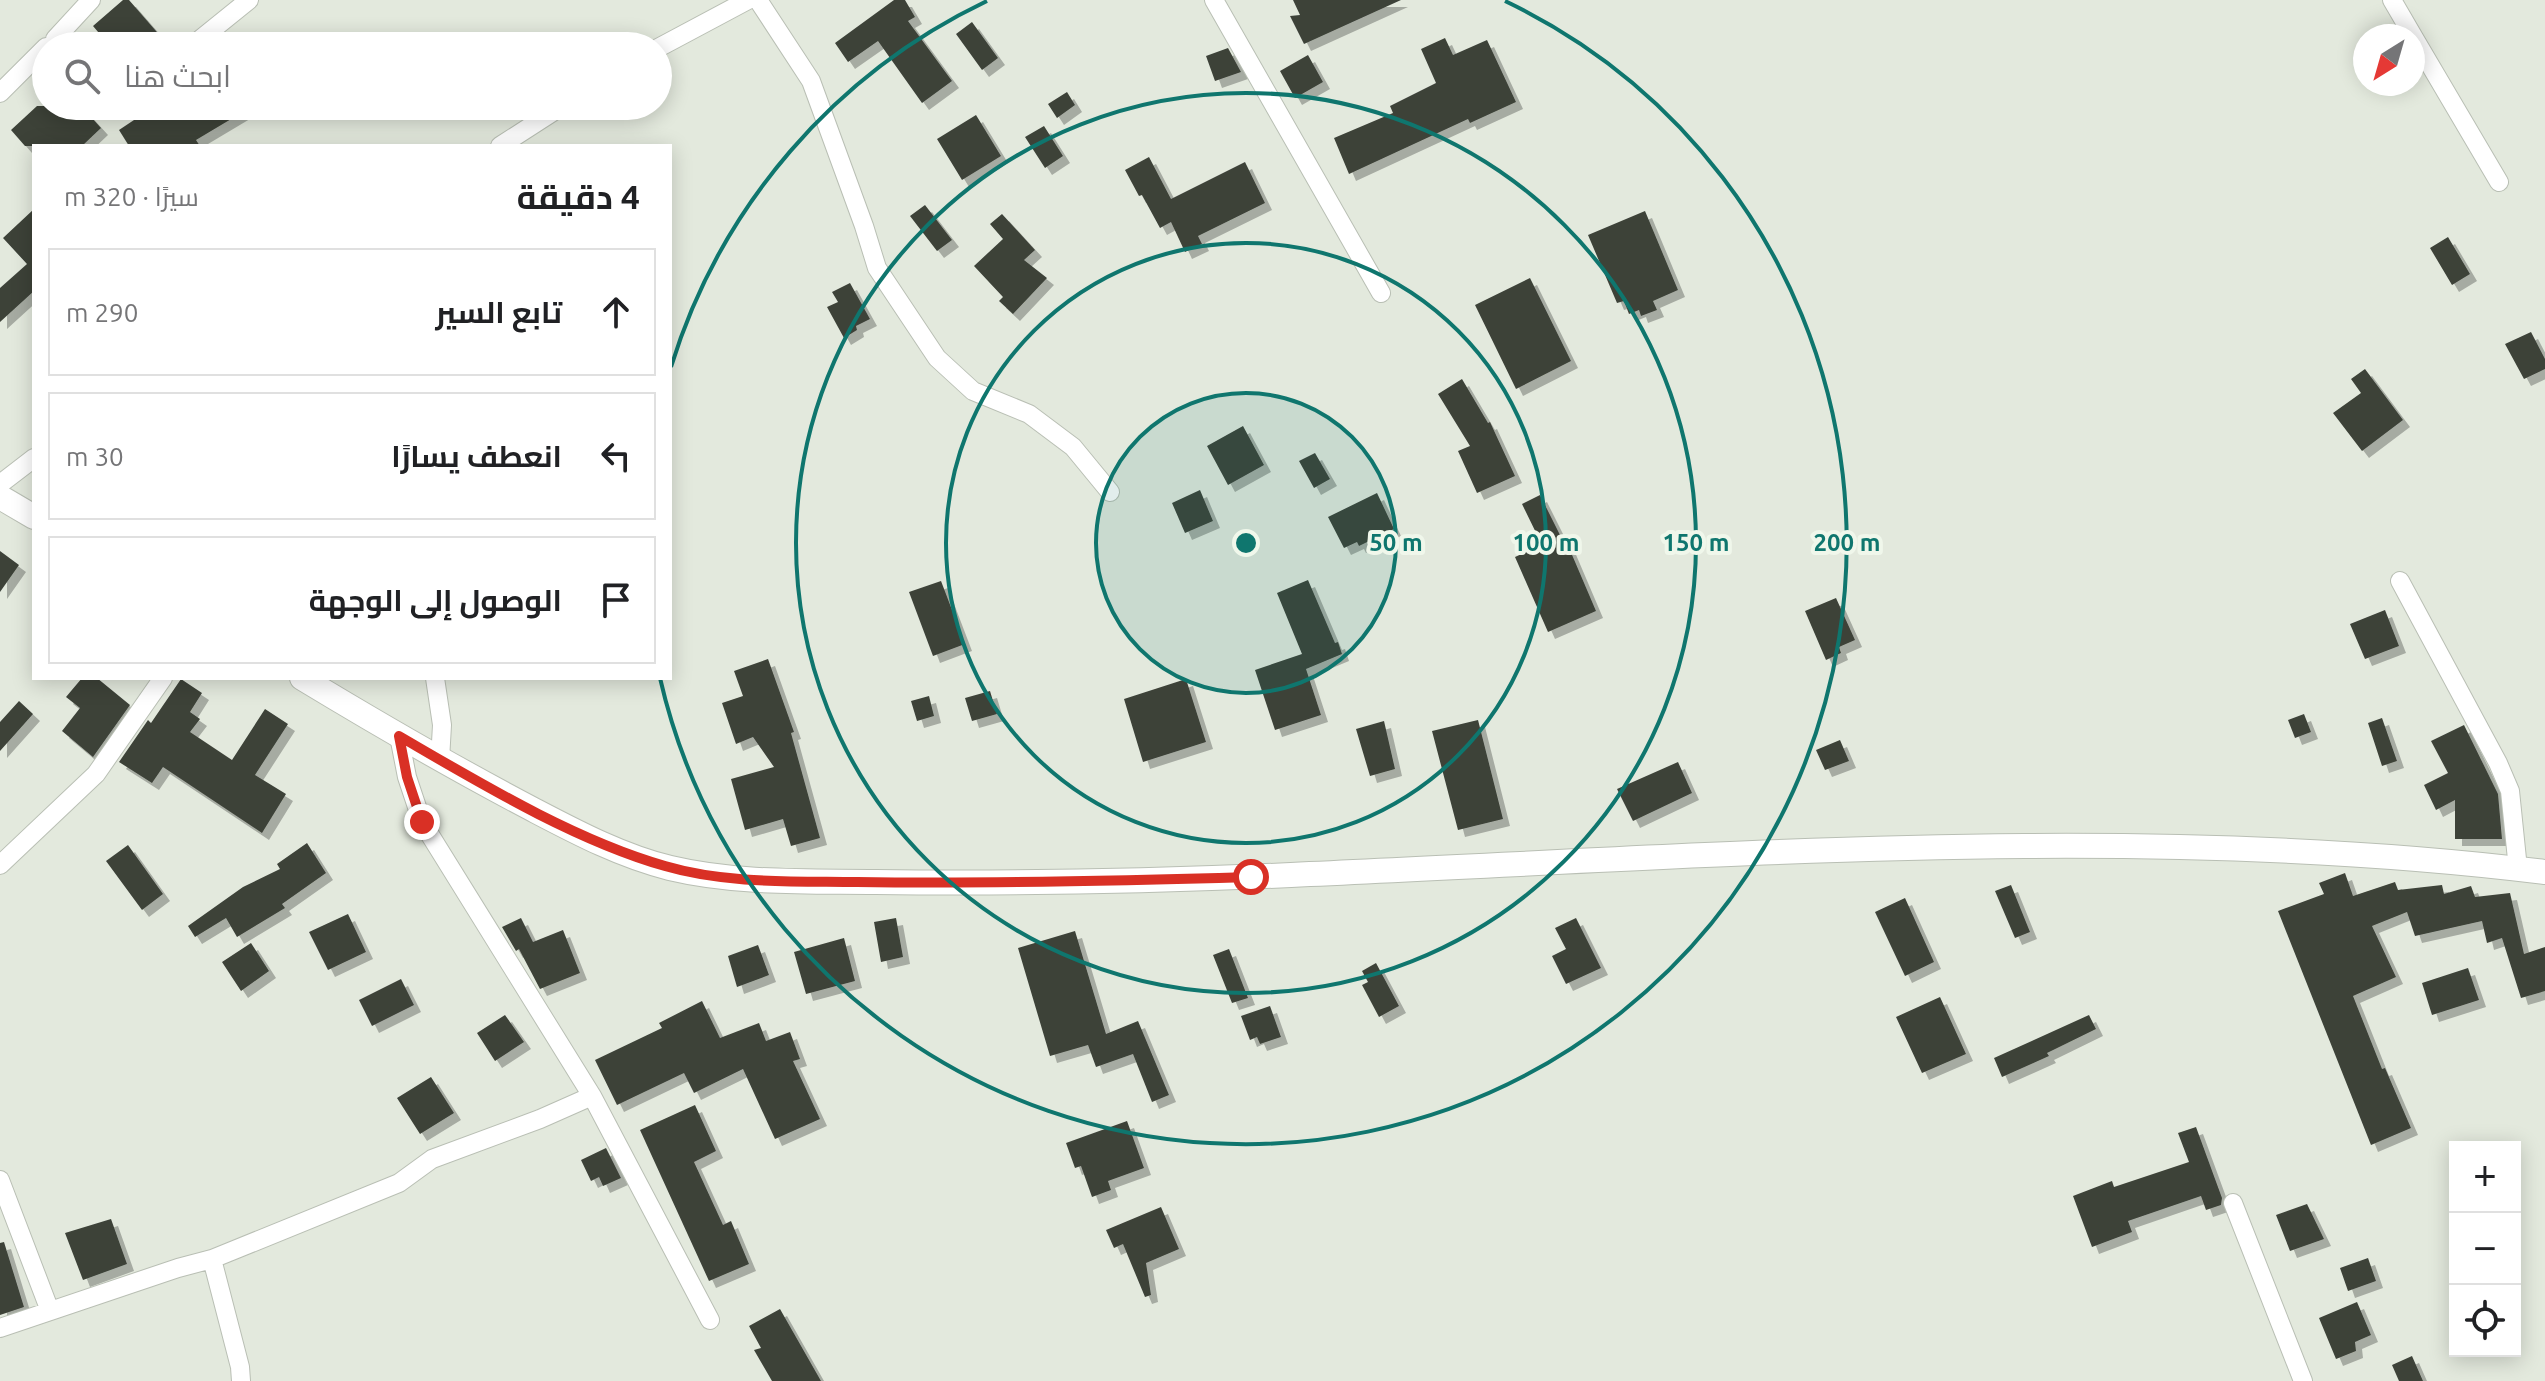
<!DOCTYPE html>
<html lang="ar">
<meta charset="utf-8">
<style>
body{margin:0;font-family:Ubuntu,Cairo,sans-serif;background:#f2f2f2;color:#202124;direction:rtl}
.controls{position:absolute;right:24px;bottom:24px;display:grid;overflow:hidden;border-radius:0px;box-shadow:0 4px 20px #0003}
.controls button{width:72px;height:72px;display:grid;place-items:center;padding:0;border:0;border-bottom:2px solid #e0e0e0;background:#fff;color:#202124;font:40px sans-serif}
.compass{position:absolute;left:2353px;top:24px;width:72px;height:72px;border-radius:50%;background:#fff;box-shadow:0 4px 20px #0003;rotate:217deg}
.stop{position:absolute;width:24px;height:24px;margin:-18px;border:6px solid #d93025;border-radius:50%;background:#fff}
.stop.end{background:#d93025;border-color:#fff;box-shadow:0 2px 8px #0008}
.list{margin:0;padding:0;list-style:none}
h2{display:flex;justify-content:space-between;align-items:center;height:104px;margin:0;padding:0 32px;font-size:34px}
h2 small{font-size:26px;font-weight:400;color:#757577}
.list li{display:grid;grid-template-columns:52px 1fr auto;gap:24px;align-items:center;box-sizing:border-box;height:128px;margin:0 16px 16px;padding:0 16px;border:2px solid #e0e0e0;border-radius:0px}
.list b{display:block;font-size:30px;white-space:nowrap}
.list em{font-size:26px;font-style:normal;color:#757577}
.icon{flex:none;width:44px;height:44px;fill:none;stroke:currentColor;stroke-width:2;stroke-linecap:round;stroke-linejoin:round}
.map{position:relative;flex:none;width:2545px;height:1381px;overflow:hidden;direction:ltr}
.search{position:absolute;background:#fff;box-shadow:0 4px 20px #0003;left:32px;top:32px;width:640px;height:88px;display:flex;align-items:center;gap:20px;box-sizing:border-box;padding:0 28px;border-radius:44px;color:#757577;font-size:30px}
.panel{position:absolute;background:#fff;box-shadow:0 4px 20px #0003;left:32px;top:144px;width:640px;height:536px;border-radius:0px;direction:rtl}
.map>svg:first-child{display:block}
.building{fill:#3d4239;filter:url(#shadow)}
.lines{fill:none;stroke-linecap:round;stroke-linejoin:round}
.minor-casing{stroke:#b9bfb4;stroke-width:20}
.tertiary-casing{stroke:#b9bfb4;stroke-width:26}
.minor{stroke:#fff;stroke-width:18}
.tertiary{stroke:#fff;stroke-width:24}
.route{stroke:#d93025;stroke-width:10}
.ring{fill:none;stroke:#0f766e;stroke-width:4}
.centre{fill:#0f766e;stroke:#f0f7eb;stroke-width:4}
.ring-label{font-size:24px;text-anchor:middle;font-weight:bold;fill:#0f766e;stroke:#f0f7eb;stroke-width:8;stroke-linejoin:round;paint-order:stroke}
</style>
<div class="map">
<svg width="2545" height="1381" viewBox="0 0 2545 1381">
<defs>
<filter id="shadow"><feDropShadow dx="7" dy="7" stdDeviation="0" flood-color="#0004"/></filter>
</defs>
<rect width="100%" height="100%" fill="#e3e9dd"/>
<path class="building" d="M123,0h6l40,46h-59l-17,-20z
M894,0h11l10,17 -7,4 44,60 -30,22 -44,-62 -30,21 -13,-19z
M1293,0h108l-97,44 -14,-28 10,-1z
M972,22l26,36 -16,12 -26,-36z
M1445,38l8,17 34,-15 29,62 -46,21 -2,-4 -119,55 -15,-36 59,-25 -3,-7 46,-23 -15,-34z
M1228,48l13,24 -26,9 -9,-25z
M1308,55l15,27 -28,16 -15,-27z
M1067,92l8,13 -18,13 -9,-14z
M37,106h44l20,22 -19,18h-57l-14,-16z
M155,106h98l-57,34 4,6h-71l-10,-16z
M976,115l25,41 -39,24 -25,-41z
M1044,126l19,30 -18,12 -20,-31z
M1149,157l22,42 74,-37 20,41 -67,33 4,8 -17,8 -14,-30 -11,6 -18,-33 -3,1 -14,-26z
M925,205l27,35 -15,11 -27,-35z
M34,209v82l-34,31v-34l27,-24 -24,-26z
M1645,211l33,79 -25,11 4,9 -16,6 -2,-6 -10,4 -5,-13 -7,2 -29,-68z
M1002,214l33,36 -11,10 23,18 -34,36 -14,-13 4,-4 -29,-31 29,-27 -13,-15z
M2448,237l22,37 -18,11 -22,-37z
M1530,278l41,83 -55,28 -41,-84z
M850,283l20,36 -14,7 1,4 -13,8 -17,-31 11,-5 -6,-10z
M2531,332l14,27v10l-21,10 -19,-35z
M2365,369l38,51 -41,31 -29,-38 28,-20 -10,-14z
M1462,379l26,44 2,-1 25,54 -38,17 -19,-42 12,-5 -32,-52z
M1243,426l21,39 -36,20 -21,-39z
M1315,453l15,26 -16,9 -15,-27z
M1200,490l13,31 -28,12 -13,-30z
M1377,493l17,36 -35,17 -2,-4 -13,6 -16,-31z
M1540,495l21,42 3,-1 32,75 -48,21 -33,-75 27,-12 -20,-41z
M0,551l19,14 -19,27z
M1308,580l27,63 3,-1 4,12 -36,15 15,46 -46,15 -20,-60 47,-16 -25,-61z
M941,581l24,63 -32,12 -24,-64z
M1836,598l19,42 -16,7 2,6 -15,7 -21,-49z
M2385,610l14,36 -34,13 -15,-35z
M768,659l26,73 -3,1 29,105 -29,8 -8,-27 -38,11 -14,-51 43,-12 -21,-30 -17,7 -14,-41 21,-7 -9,-25z
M82,678h15l33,27 -37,52 -31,-26 18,-23 -14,-11z
M181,679l21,14 -12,19 10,7 -10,13 42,28 33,-51 23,15 -33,51 31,19 -24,39 -99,-66 -11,16 -33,-21 29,-42 3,3z
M1186,679l20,63 -63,20 -19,-63z
M990,691l7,23 -25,7 -7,-23z
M929,696l5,20 -17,5 -6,-20z
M19,701l14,13 -33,37v-29z
M2304,714l7,18 -16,6 -7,-18z
M2382,718l15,43 -15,5 -14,-43z
M1478,720l25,99 -45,11 -26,-99z
M1384,721l11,48 -25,7 -14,-47z
M2464,725l34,69 4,45h-47v-39l-19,10 -12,-25 24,-12 -17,-32z
M1840,740l9,21 -24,9 -9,-20z
M1678,762l14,31 -59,28 -16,-32z
M307,843l19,30 -44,31 3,4 -48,29 -11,-19 -31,19 -7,-11 55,-39 37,-18 -3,-5z
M128,845l35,49 -21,16 -36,-49z
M2345,873l8,23 42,-14 3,8 44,-5 2,9 27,-8 4,11 35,-4 14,61 21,-7v44l-24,7 -19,-60 -15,5 -5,-22 -67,15 -8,-24 -35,14 24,51 -43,19 29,73 3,-1 26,60 -40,17 -93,-234 46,-17 -5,-11z
M2011,885l19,47 -15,6 -20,-47z
M1905,898l29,64 -29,14 -30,-64z
M348,914l18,38 -38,18 -19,-38z
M521,918l12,24 30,-12 17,43 -40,16 -21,-40 -3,2 -14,-24z
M896,918l7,39 -22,5 -7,-40z
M1576,918l25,50 -35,16 -14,-28 14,-7 -11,-21z
M1075,931l31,103 32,-13 31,74 -17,7 -19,-48 -37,13 -8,-22 -38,11 -32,-108z
M844,938l11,43 -49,13 -12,-42z
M251,943l18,28 -28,20 -19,-29z
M758,945l11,30 -32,12 -9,-31z
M1229,949l19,49 -16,5 -19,-48z
M1376,963l23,43 -20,11 -17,-32 6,-3 -6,-11z
M2468,968l11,32 -47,15 -10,-32z
M401,979l13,26 -42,21 -13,-26z
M1940,997l26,57 -44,19 -26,-56z
M702,1001l18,37 39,-15 7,18 24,-9 10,27 -7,2 27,58 -45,20 -32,-70 -49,24 -10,-20 -67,32 -22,-45 67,-32 -3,-5z
M1270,1006l11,31 -21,7 -3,-7 -7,3 -9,-24z
M505,1015l19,27 -29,19 -18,-28z
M2089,1015l7,14 -49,24 2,3 -47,21 -8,-19z
M431,1077l23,36 -34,21 -23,-36z
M695,1105l21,46 -22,11 29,63 8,-4 18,43 -40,17 -69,-151z
M1127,1121l17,47 -36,13 3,9 -19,7 -11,-31 -6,2 -9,-25z
M2196,1127l26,71 -1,7 -15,5 -5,-14 -73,25 4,11 -40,15 -19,-51 39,-15 2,6 75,-25 -11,-29z
M606,1148l15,30 -18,8 -4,-9 -8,4 -10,-21z
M2307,1204l17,35 -34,12 -14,-36z
M1161,1207l18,42 -33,14 5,32 -6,2 -22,-53 -9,4 -8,-18z
M111,1219l16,45 -44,16 -18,-47z
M4,1242l20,65 -24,8v-72z
M2368,1258l8,23 -28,10 -8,-23z
M2357,1302l14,33 -16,7 1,9 -20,8 -17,-41z
M780,1309l41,72h-49l-18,-31 7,-2 -12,-22z
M2412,1356l11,25h-24l-7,-16z"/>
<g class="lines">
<defs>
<path id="minor" d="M758,0l53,81 53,145 13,42 60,90 36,33 56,23 44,33 37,45
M1214,0l167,293
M2392,0l21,36
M2413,36l86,146
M55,39l36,-39
M192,46l57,-46
M658,48l90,-48
M0,93l46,-46
M110,106h7
M500,146l62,-40
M0,484l34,-26
M2400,581l98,182 12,28 8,78
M435,678l7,47 -2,35
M0,865l96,-91 67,-96
M592,1096l118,224
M0,1180l50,131
M2233,1203l70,178
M0,1328l178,-60 34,-9
M241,1381l-1,-14 -28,-108 187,-76 33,-24 108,-40 52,-23 -170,-274 -15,-45 -8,-41"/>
<path id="tertiary" d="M0,497l34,20
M302,678c76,46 152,90 230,131 44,23 89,47 138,59 67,16 138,13 206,14 139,2 277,-1 415,-7 416,-18 839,-54 1254,-3"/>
</defs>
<use href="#minor" class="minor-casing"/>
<use href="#tertiary" class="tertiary-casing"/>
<use href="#minor" class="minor"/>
<use href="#tertiary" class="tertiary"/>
</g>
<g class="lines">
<path class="route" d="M422,822l-15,-45 -8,-41c81,47 175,104 266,130 61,18 129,15 192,16 132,2 262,-1 394,-5"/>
</g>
<circle cx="1246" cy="543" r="150" fill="#0f766e" fill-opacity=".12"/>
<g class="ring">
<circle cx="1246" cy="543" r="150"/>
<circle cx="1246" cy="543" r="300"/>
<circle cx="1246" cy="543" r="450"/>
<path d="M671 367A601 601 0 0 1 987 1M1505 1A601 601 0 1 1 660 678"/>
</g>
<circle cx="1246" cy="543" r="12" class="centre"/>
<g class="ring-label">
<text x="1396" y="551">50 m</text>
<text x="1546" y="551">100 m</text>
<text x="1696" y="551">150 m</text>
<text x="1847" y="551">200 m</text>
</g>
</svg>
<div class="controls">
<button>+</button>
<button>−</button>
<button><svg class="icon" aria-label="locate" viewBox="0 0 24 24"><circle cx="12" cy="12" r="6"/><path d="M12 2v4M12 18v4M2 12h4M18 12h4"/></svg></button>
</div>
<svg class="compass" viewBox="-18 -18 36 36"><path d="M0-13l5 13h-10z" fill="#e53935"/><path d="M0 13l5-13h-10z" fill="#757577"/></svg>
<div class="stop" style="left:1251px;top:877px"></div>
<div class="stop end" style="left:422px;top:822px"></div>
<div class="search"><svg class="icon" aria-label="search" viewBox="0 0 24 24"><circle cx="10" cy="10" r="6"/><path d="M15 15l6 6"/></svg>ابحث هنا</div>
<section class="panel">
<h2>4 دقيقة<small>سيرًا · 320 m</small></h2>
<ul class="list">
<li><svg class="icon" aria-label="ahead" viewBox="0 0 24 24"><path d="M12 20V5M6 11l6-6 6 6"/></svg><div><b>تابع السير</b></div><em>290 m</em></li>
<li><svg class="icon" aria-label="left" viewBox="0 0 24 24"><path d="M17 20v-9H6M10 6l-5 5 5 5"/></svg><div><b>انعطف يسارًا</b></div><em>30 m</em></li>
<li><svg class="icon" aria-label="arrive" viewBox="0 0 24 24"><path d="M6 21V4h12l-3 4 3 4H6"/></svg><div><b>الوصول إلى الوجهة</b></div></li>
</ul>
</section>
</div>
